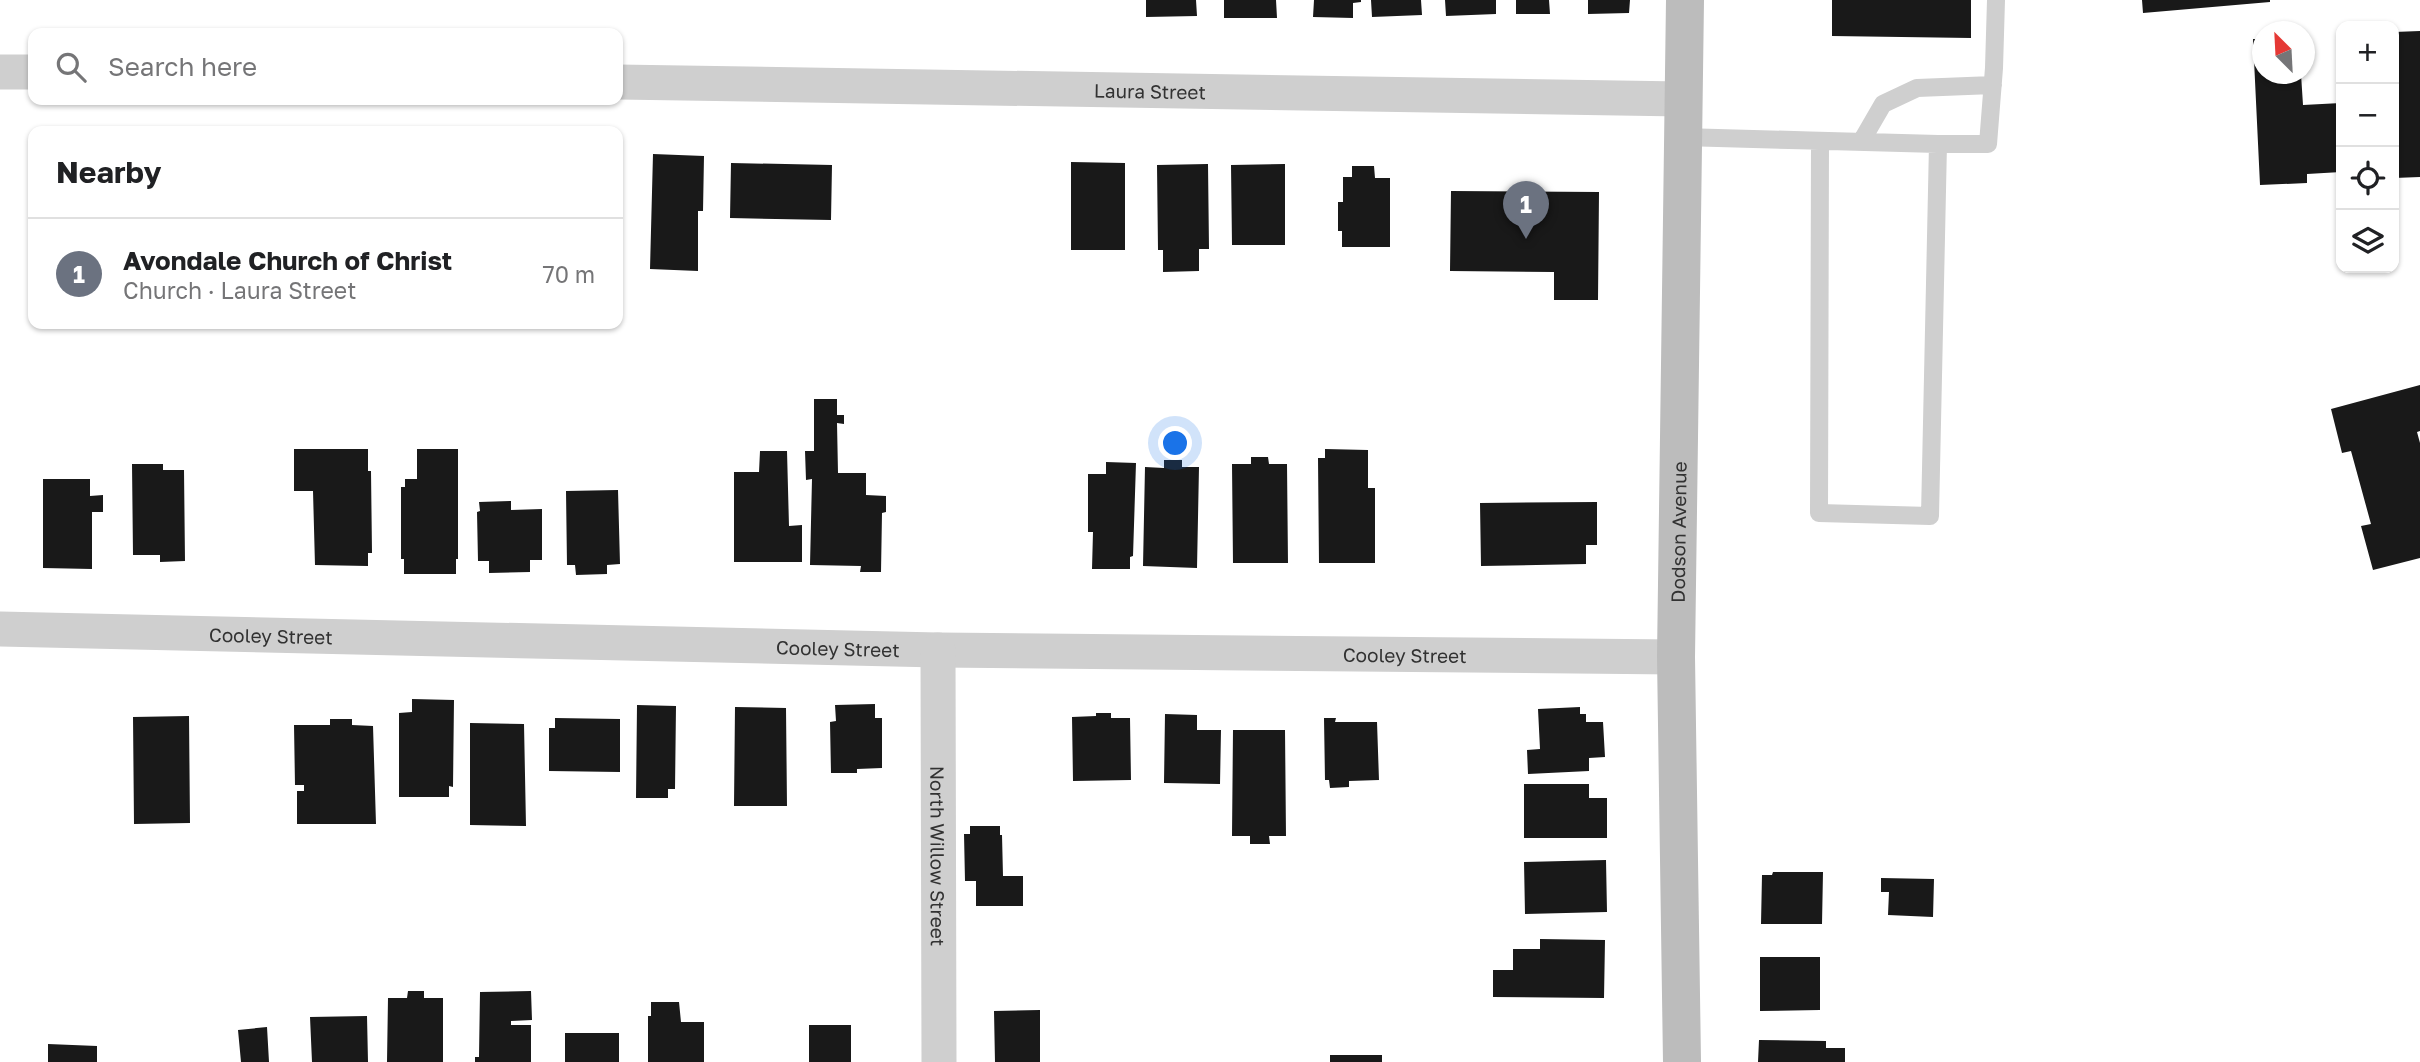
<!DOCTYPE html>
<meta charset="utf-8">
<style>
body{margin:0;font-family:"Golos Text",sans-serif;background:#f2f2f2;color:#202124}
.controls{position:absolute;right:21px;top:21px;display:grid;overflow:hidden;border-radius:14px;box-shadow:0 2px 5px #0004}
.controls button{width:63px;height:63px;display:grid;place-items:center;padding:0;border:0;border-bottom:2px solid #e0e0e0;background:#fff;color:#202124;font:35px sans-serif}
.compass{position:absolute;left:2252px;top:21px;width:63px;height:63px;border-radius:50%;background:#fff;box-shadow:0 2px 5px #0004;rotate:336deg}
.you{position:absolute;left:1176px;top:444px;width:24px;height:24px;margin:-18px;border:5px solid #fff;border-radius:50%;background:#1a73e8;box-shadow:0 0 0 10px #1a73e833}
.badge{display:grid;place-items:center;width:46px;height:46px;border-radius:50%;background:#dd4062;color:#fff;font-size:23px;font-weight:700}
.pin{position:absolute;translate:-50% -58px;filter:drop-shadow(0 2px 4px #0008)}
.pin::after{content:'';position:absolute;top:37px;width:24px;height:21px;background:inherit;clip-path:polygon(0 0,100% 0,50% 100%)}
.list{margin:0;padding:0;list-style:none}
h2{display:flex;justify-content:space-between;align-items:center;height:91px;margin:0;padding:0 28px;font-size:30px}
h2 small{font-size:23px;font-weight:400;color:#757577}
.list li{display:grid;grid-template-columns:46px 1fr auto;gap:21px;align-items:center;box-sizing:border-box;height:112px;padding:0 28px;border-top:2px solid #e0e0e0}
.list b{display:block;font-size:26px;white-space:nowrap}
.list p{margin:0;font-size:23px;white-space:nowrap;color:#757577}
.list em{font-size:23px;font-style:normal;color:#757577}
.icon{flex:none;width:38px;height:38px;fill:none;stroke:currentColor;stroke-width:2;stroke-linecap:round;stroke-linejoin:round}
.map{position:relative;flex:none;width:2420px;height:1062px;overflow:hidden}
.search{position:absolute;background:#fff;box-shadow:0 2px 5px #0004;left:28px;top:28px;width:595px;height:77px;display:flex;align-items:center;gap:18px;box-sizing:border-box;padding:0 24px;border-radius:14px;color:#757577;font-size:26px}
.panel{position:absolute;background:#fff;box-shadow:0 2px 5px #0004;left:28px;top:126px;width:595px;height:203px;border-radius:14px}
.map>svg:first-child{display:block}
.building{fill:#191919}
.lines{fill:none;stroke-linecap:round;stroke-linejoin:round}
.lane{stroke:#cfcfcf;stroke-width:18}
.street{stroke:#cfcfcf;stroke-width:35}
.secondary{stroke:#bcbcbc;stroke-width:38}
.labels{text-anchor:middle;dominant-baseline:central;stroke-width:7;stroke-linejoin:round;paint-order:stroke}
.street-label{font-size:19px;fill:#323232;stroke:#fff}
</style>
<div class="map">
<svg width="2420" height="1062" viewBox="0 0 2420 1062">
<rect width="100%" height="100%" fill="#fff"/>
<path class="building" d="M1146,0h50l1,16 -51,1z
M1224,0h52l1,18h-53z
M1314,0h47v2l-8,1v15l-40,-1z
M1371,0h50l1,15 -50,2z
M1445,0h51v14l-50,2z
M1516,0h33l1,14h-34z
M1588,0h42l-1,13 -41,1z
M1832,0h139v38l-139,-2z
M2142,0h128v2l-127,11z
M2420,31v146l-26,1v-146z
M2253,39h9v35h39l2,31 38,-2v69l-34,2v9l-47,2z
M653,154l51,2 -1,55h-5v60l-48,-2z
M1071,162l54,1v87h-54z
M731,163l101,2 -1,55 -101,-2z
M1208,164l1,85h-10v22l-36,1v-22h-5l-1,-85z
M1285,164v81h-53l-1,-80z
M1352,166h22l1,12h15v69h-48v-16h-4v-29h5v-25h9z
M1451,191l148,1 -1,108h-44v-28l-104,-1z
M2420,385v46l-3,1 3,11v115l-47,12 -12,-44 10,-2 -20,-73 -9,2 -11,-44z
M814,399h23v16h7v9l-7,-1 1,50h28v22l20,1v16l-4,1 -1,59h-21l1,-6 -51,-1 2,-86 -6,1 -1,-29h9z
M294,449h74v22h3l1,82h-4v13l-53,-1 -2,-74h-19z
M417,449h41v110h-2v15h-52v-15h-3v-72h4v-8h12z
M1325,449l43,1v38h7v75h-56l-1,-105h7z
M760,451h27l2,75 13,-1v37h-68v-90h25z
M1251,457h17l1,7h18l1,99h-55l-1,-99h19z
M1164,460h18v7h17l-2,101 -54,-2 2,-99 19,1z
M1106,462l30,1 -3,93 -3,1v12h-38l1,-37h-5v-58h18z
M132,464h31v6h21l1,91 -25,1v-7h-27z
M43,479h47v17l13,-1v17h-11v57l-49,-1z
M618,490l2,74 -13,1v9l-31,1 -1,-10h-8l-1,-74z
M511,501v9l31,-1v51h-12v12l-41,1v-12h-11l-1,-49 3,-1 -1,-9z
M1597,502v43h-11v19l-105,2 -1,-63z
M412,699l42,1 -1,87 -4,-1v11h-50v-84l13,-1z
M875,704v14h7v50l-25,1v4h-26l-1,-51 6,-1 -1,-16z
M637,705l39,1 -1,83h-7v9h-32z
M735,707l51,1 1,98h-53z
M1580,707v7h6v8h17l2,35 -16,1v13l-61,3 -1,-24 13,-1 -2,-40z
M1096,713h15v5h19l1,62 -58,1 -1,-64 24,-1z
M1165,714l32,1v15h24l-1,54 -56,-1z
M189,716l1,107 -56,1 -1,-107z
M555,718l65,1v53l-71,-1v-43h6z
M1324,718h12l-1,4h42l2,58 -30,1v6l-19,1 -1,-8h-4z
M330,719h22v6l21,1 3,98h-79v-33h7v-6h-9l-1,-60h36z
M470,723l54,1 2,102 -56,-1z
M1233,730h52l1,106h-17l1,8h-20v-8h-18z
M1524,784h65v14h18v40h-83z
M970,826h30v9h2l1,41h20v30h-47v-25h-11l-1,-47h6z
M1606,860l1,52 -82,2 -1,-52z
M1773,872h50l-1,52h-61l1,-49h10z
M1881,878l53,1 -1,38 -45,-2 1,-23h-8z
M1540,939l65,1 -1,58 -111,-1v-27h20v-21h27z
M1760,957h60v53l-60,1z
M408,991h16v7h19v64h-56l1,-64h19z
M531,991l1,29 -21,1v4h20v37h-56v-5h4l1,-65z
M651,1002h28l2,20h23v40h-56v-46h3z
M1040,1010v52h-45l-1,-51z
M367,1016l1,46h-56l-2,-45z
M809,1025h42v37h-42z
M267,1027l2,35h-28l-3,-32z
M565,1033h54v29h-54z
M1759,1040l67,1v7h19v14h-87z
M48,1044l49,2v16h-49z
M1330,1055h52v7h-52z"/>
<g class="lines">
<path class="lane" d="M1682,137c85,2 171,5 256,7l-8,372 -111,-3 1,-372
M1861,142l22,-38 34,-16 76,-3
M1938,144h50l6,-76 2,-68"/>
<g class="street">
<path d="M0,72h33"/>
<path id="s1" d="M618,82l1064,17"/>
<path id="s2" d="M0,629l938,21 738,7"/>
<path id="s3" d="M938,650l1,412"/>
</g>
<path class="secondary" id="s4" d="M1682,1062l-6,-405 9,-657"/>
</g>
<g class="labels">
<g class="street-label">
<text stroke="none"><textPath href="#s1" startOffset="532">Laura Street</textPath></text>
<text stroke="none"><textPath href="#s4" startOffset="530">Dodson Avenue</textPath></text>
<text stroke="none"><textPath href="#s2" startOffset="271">Cooley Street</textPath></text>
<text stroke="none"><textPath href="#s2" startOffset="838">Cooley Street</textPath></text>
<text stroke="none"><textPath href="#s2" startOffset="1405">Cooley Street</textPath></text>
<text stroke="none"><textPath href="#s3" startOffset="206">North Willow Street</textPath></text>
</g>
</g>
</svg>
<div class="controls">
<button>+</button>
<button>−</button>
<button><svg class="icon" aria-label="locate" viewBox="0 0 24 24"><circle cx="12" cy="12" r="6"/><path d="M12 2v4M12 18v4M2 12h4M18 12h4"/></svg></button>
<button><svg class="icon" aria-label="layers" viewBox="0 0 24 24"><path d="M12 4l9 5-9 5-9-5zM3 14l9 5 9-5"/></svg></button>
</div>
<svg class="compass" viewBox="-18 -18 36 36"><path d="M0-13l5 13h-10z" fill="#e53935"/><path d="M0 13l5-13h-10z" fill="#757577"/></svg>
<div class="you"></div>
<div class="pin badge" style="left:1526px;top:239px;background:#6b7280">1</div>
<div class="search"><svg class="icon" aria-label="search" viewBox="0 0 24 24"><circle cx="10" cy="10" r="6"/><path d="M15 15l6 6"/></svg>Search here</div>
<section class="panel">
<h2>Nearby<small></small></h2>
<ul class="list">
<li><span class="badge" style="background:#6b7280">1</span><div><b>Avondale Church of Christ</b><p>Church · Laura Street</p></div><em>70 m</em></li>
</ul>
</section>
</div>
